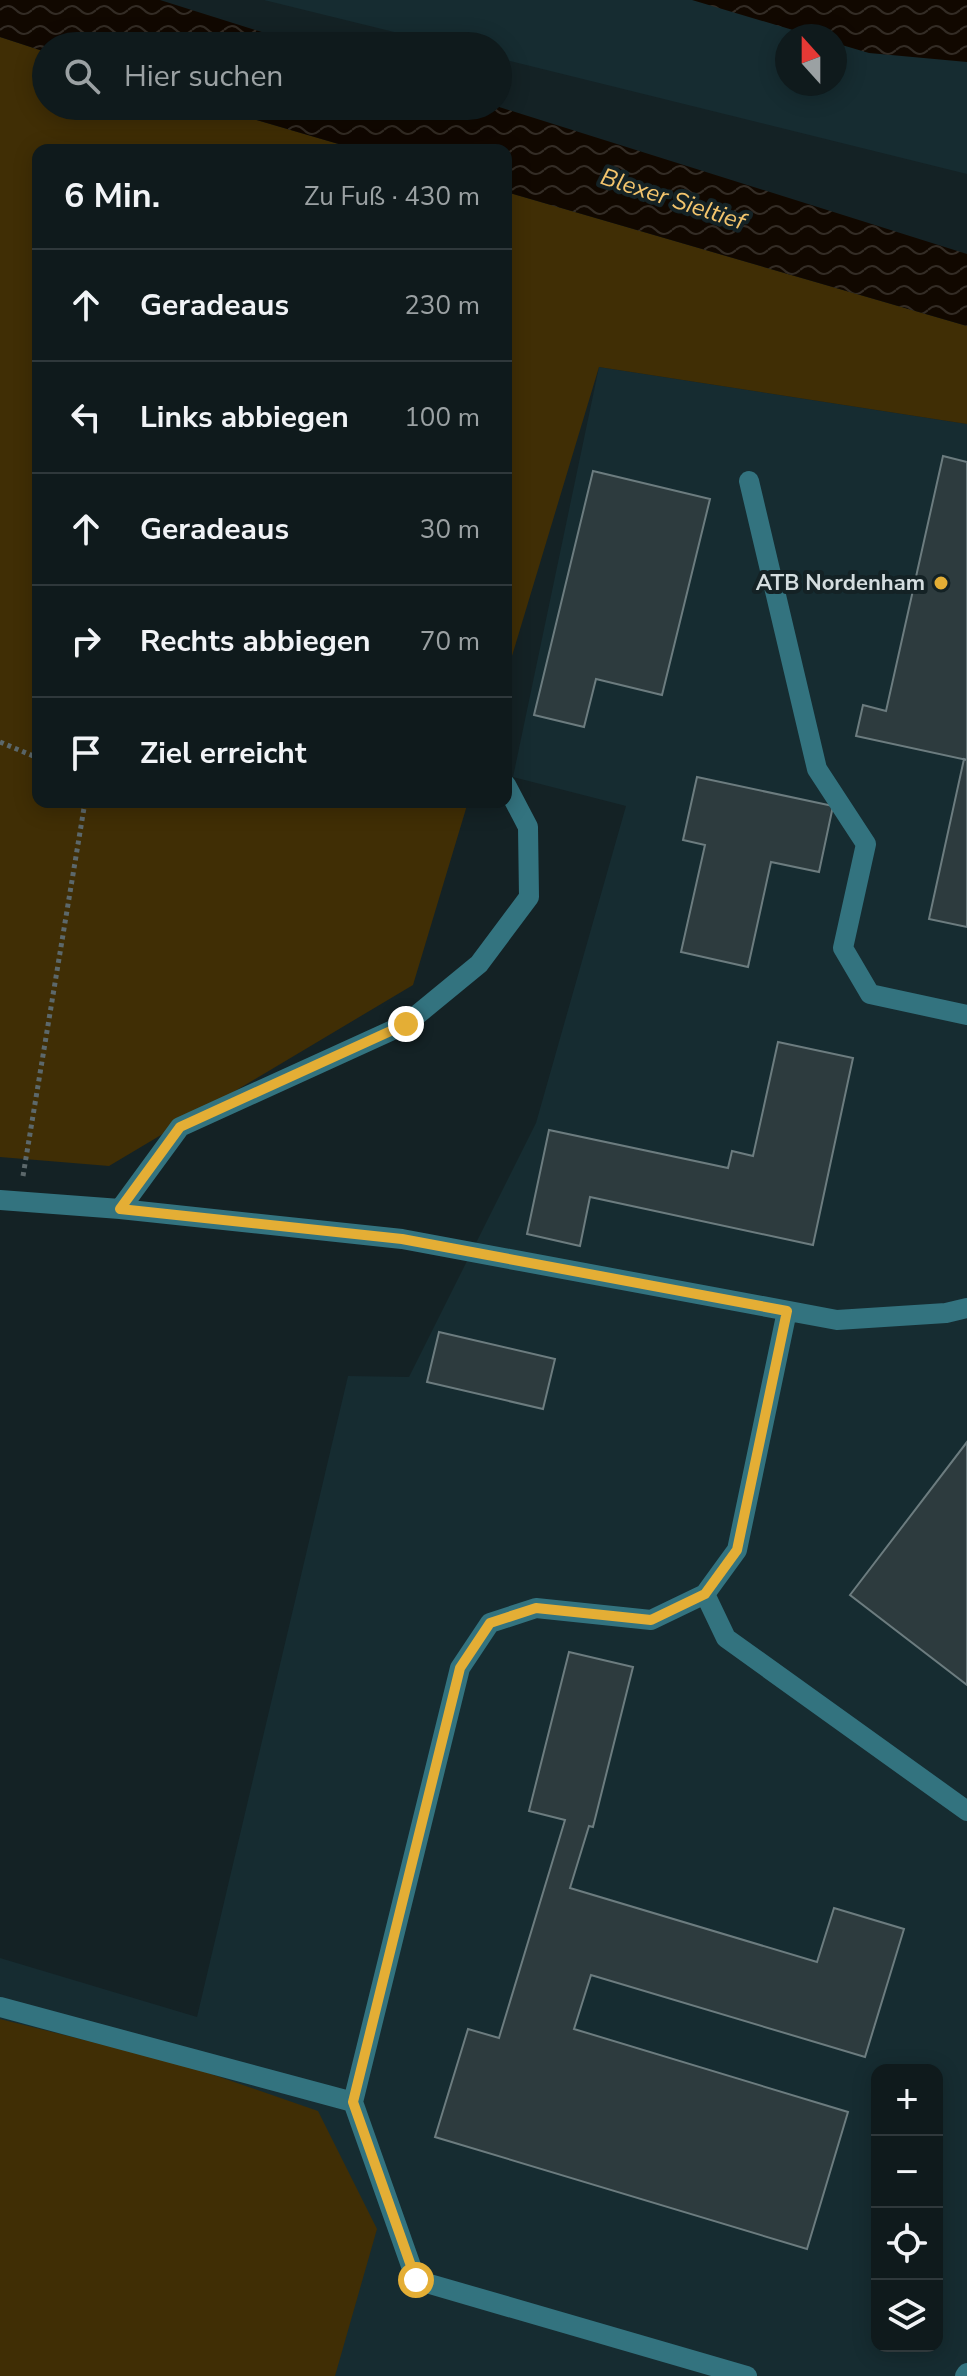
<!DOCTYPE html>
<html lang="de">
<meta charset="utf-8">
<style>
body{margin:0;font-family:"Nunito Sans",sans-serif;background:#182325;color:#f1f3f6}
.controls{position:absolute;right:24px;bottom:24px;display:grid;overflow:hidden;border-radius:16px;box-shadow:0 4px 20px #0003}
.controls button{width:72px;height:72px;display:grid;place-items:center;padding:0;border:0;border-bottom:2px solid #2f383b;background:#0f1a1c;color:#f1f3f6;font:40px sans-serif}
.compass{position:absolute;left:775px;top:24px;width:72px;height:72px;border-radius:50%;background:#0f1a1c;box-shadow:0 4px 20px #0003;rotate:339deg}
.stop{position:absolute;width:24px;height:24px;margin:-18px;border:6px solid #e4ae35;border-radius:50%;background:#fff}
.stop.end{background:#e4ae35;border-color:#fff;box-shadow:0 2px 8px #0008}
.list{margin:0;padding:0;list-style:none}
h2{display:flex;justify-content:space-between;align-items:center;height:104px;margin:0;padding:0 32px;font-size:34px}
h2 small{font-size:26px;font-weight:400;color:#9ba1a3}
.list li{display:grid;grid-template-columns:52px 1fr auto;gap:24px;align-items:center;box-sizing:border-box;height:112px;padding:0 32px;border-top:2px solid #2f383b}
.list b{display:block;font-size:30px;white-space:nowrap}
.list em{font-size:26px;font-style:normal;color:#9ba1a3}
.icon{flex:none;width:44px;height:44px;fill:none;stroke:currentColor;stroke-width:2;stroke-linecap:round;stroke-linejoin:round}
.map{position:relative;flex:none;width:967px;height:2376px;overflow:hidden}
.search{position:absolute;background:#0f1a1c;box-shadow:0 4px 20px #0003;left:32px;top:32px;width:480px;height:88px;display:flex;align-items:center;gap:20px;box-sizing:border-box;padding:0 28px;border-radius:44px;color:#9ba1a3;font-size:30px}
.panel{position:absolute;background:#0f1a1c;box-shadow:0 4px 20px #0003;left:32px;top:144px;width:480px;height:664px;border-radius:16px}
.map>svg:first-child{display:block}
.built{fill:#162c31;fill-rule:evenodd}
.grass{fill:#402e05}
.water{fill:url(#water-waves)}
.building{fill:#2d3b3e;stroke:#6c7c7f;stroke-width:2}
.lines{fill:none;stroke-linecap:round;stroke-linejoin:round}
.path{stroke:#5c686b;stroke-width:5;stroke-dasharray:4 4;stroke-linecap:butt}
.minor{stroke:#33737f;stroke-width:20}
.route{stroke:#e4ae35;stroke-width:10}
.poi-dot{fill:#e4ae35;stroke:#142225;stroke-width:3}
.labels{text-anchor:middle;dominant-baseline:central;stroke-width:8;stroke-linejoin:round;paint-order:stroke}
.poi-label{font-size:22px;font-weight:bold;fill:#d4dddf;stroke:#142225;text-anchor:end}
.water-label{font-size:24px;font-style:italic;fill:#f3c56d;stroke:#142225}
</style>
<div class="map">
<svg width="967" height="2376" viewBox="0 0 967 2376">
<defs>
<pattern id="water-waves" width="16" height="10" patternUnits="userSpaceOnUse" patternTransform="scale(2)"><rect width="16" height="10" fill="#110800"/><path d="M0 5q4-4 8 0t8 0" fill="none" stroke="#332c25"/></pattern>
</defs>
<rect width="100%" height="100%" fill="#142225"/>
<path class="built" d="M264,0h703v174l-469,-116v-12h-47zM787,36h48v48h-48z
M599,367l368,57v1952h-967v-418l197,59 151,-641 61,1 127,-254 90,-317 -113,-29zM877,2070h60v276h-60z"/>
<path class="grass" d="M0,37l46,15v54h163l150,44h-321v652h430l-55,183 -304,181 -109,-9z
M506,192l461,134v98l-368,-57 -93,309z
M0,2019l185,46 133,46 59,118 -42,147h-335z"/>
<path class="water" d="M0,0h160l146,46h-260v6l-46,-15z
M692,0h275v62l-98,-9 -34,-10v-7h-22z
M209,106h287l471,148v72l-461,-134v-42h-147z"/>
<path class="building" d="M943,456l24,6v298l-111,-24 7,-31 23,6z
M593,471l117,28 -48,196 -66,-16 -12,48 -50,-12z
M964,759l3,1v167l-38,-8z
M697,777l136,29 -14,66 -48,-10 -23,105 -67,-15 24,-107 -22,-5z
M778,1042l75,16 -40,187 -223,-48 -10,49 -53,-12 22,-104 179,38 4,-17 21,5z
M439,1332l116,27 -12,50 -116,-27z
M967,1442v243l-117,-90z
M569,1652l64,15 -40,160 -4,-1 -19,62 247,74 17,-54 70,21 -39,128 -274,-82 -17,54 274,83 -41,137 -372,-112 33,-108 31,9 66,-218 -36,-9z"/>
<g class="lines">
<path class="path" d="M0,742l38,16
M23,1176l62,-374"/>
<path class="minor" d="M749,481l68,288 49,75 -23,104 27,46 97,21
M0,1200l120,9 282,30 435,81 109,-7 21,-5
M120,1209l60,-82 226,-103 73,-60 50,-67 -1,-70 -22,-42
M705,1594l21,44 241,173
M0,2007l353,95 63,178 331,96
M353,2102l107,-434 30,-45 46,-15 115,12 54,-26 32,-44 50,-239
M965,2376l2,-3"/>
</g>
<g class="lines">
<path class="route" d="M406,1024l-226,103 -60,82 282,30 385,72 -50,239 -32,44 -54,26 -115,-12 -46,15 -30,45 -107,434 63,178"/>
</g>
<circle class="poi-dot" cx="941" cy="583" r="8"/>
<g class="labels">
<g class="poi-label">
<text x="925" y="583">ATB Nordenham</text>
</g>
<g class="water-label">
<text transform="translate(673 199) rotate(18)">Blexer Sieltief</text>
</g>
</g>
</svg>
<div class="controls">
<button>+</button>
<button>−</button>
<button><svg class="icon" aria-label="locate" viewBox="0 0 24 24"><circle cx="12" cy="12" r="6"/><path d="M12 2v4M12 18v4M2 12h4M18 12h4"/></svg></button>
<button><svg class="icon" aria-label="layers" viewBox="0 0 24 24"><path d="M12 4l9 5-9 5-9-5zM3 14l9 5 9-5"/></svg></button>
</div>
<svg class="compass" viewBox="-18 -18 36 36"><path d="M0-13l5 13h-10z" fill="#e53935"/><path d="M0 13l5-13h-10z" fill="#9ba1a3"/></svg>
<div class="stop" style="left:416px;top:2280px"></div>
<div class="stop end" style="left:406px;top:1024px"></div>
<div class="search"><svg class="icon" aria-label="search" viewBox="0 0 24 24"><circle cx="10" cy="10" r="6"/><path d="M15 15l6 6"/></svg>Hier suchen</div>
<section class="panel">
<h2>6 Min.<small>Zu Fuß · 430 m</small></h2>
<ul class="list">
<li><svg class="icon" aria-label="ahead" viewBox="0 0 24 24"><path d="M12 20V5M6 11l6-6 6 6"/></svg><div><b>Geradeaus</b></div><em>230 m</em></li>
<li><svg class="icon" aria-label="left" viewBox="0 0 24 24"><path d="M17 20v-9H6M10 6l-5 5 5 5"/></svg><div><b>Links abbiegen</b></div><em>100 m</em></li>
<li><svg class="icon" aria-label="ahead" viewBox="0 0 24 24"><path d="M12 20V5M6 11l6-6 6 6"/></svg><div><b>Geradeaus</b></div><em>30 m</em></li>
<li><svg class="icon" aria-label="right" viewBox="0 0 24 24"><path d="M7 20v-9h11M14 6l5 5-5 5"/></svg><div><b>Rechts abbiegen</b></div><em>70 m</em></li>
<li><svg class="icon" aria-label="arrive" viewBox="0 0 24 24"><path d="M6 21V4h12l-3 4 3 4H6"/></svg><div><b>Ziel erreicht</b></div></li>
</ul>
</section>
</div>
